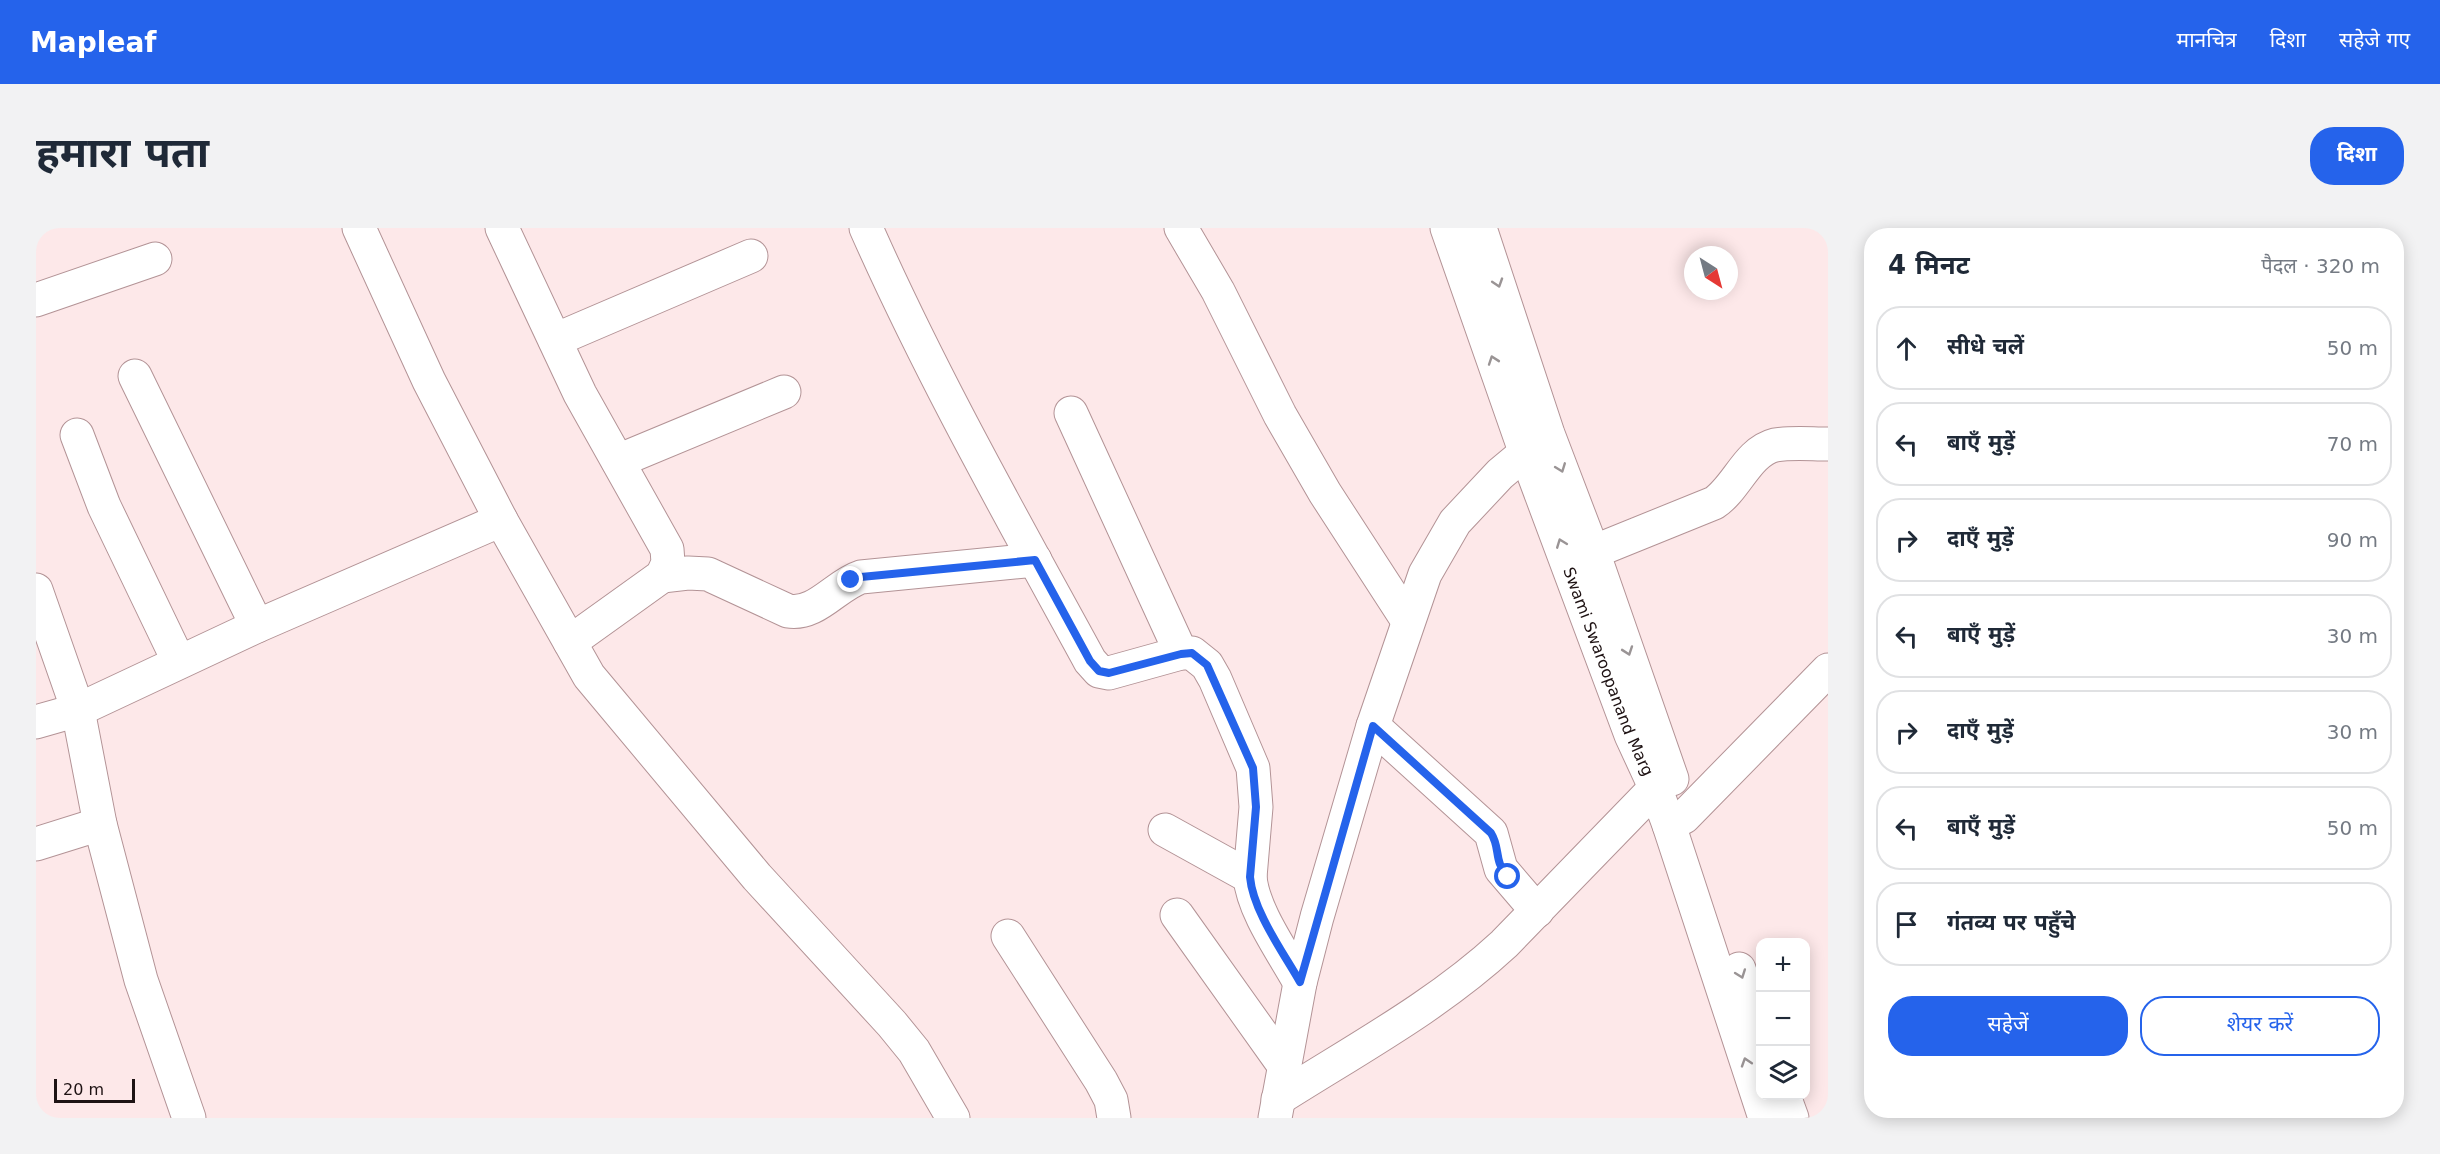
<!DOCTYPE html>
<html lang="hi">
<meta charset="utf-8">
<style>
body{margin:0;font-family:"DejaVu Sans","Noto Sans Devanagari",sans-serif;background:#f2f2f3;color:#1f2937}
.controls{position:absolute;right:18px;bottom:18px;display:grid;overflow:hidden;border-radius:12px;box-shadow:0 3px 15px #0003}
.controls button{width:54px;height:54px;display:grid;place-items:center;padding:0;border:0;border-bottom:2px solid #e0e1e3;background:#fff;color:#1f2937;font:30px sans-serif}
.compass{position:absolute;left:1648px;top:18px;width:54px;height:54px;border-radius:50%;background:#fff;box-shadow:0 3px 15px #0003;rotate:144deg}
.scale{position:absolute;left:18px;bottom:15px;width:81px;box-sizing:border-box;padding-left:6px;border:3px solid #1e1213;border-top:0;font-size:16px;line-height:21px;white-space:nowrap;color:#1e1213;-webkit-text-stroke:4px #fde8e9;paint-order:stroke}
.stop{position:absolute;width:18px;height:18px;margin:-14px;border:4px solid #2563eb;border-radius:50%;background:#fff}
.stop.end{background:#2563eb;border-color:#fff;box-shadow:0 2px 6px #0008}
.list{margin:0;padding:0;list-style:none}
h2{display:flex;justify-content:space-between;align-items:center;height:78px;margin:0;padding:0 24px;font-size:26px}
h2 small{font-size:20px;font-weight:400;color:#747a83}
.list li{display:grid;grid-template-columns:39px 1fr auto;gap:18px;align-items:center;box-sizing:border-box;height:84px;margin:0 12px 12px;padding:0 12px;border:2px solid #e0e1e3;border-radius:24px}
.list b{display:block;font-size:22px;white-space:nowrap}
.list em{font-size:20px;font-style:normal;color:#747a83}
.actions{display:flex;gap:12px;padding:18px 24px}
.actions a{flex:1;padding:14px 0;border:2px solid #2563eb;border-radius:24px;text-align:center;font-size:21px;color:#2563eb}
.actions .main{background:#2563eb;color:#fff}
.icon{flex:none;width:33px;height:33px;fill:none;stroke:currentColor;stroke-width:2;stroke-linecap:round;stroke-linejoin:round}
.map{position:relative;flex:none;width:1792px;height:890px;overflow:hidden;border-radius:24px}
header{display:flex;align-items:center;gap:36px;box-sizing:border-box;height:84px;padding:0 30px;background:#2563eb;color:#fff}
header strong{font-size:28px}
nav{display:flex;gap:33px;margin-inline-start:auto;font-size:21px}
.intro{display:flex;align-items:center;justify-content:space-between;box-sizing:border-box;height:144px;padding:0 36px}
h1{margin:0;font-size:42px}
.button{padding:15px 27px;border-radius:24px;background:#2563eb;color:#fff;font-size:21px;font-weight:700}
main{display:flex;gap:36px;padding:0 36px}
aside{flex:1;background:#fff;border-radius:24px;box-shadow:0 3px 15px #0003}
.map>svg:first-child{display:block}
.lines{fill:none;stroke-linecap:round;stroke-linejoin:round}
.minor-casing{stroke:#b39396;stroke-width:35}
.minor{stroke:#fff;stroke-width:33}
.oneway{stroke:#9a9495}
.route{stroke:#2563eb;stroke-width:8}
.labels{text-anchor:middle;dominant-baseline:central;stroke-width:6;stroke-linejoin:round;paint-order:stroke}
.street-label{font-size:16px;fill:#1e1213;stroke:#fde8e9}
</style>
<header>
<strong>Mapleaf</strong>
<nav><a>मानचित्र</a><a>दिशा</a><a>सहेजे गए</a></nav>
</header>
<div class="intro"><h1>हमारा पता</h1><a class="button">दिशा</a></div>
<main>
<div class="map">
<svg width="1792" height="890" viewBox="0 0 1792 890">
<rect width="100%" height="100%" fill="#fde8e9"/>
<g class="lines">
<defs>
<g id="minor">
<path d="M323,0l70,153 72,139 88,156 168,201 135,147 22,27 39,67"/>
<path d="M466,0l78,166 87,155 1,14 -6,13 -92,66"/>
<path d="M830,0c66,149 146,290 224,433l9,10 10,2 72,-20h11l15,12 8,14 38,89 3,39 -6,70c3,34 33,75 50,106"/>
<path d="M1145,0l37,63 62,124 45,78 83,128"/>
<path id="s1" d="M1411,0l78,223 106,284 24,52 14,38 96,293"/>
<path d="M1444,0l68,206 45,118 79,227"/>
<path d="M0,72l119,-41"/>
<path d="M519,112l196,-84"/>
<path d="M99,148l122,250"/>
<path d="M1035,185l110,240"/>
<path d="M41,207l27,71 75,156"/>
<path d="M582,233l166,-69"/>
<path d="M1557,324l121,-49c23,-15 33,-51 61,-58 17,-3 36,-1 53,-1"/>
<path d="M626,348l26,-3 20,1 80,37c28,5 48,-26 73,-34l174,-17"/>
<path d="M0,362l42,120 22,114 41,156 48,138"/>
<path d="M0,494l42,-12 179,-84 244,-106"/>
<path d="M1337,498l118,107 10,36 36,42"/>
<path d="M1633,597l15,-8 144,-147"/>
<path d="M1129,602l85,47"/>
<path d="M0,616l64,-20"/>
<path d="M1141,687l106,149"/>
<path d="M972,708l93,145 10,19 3,18"/>
<path d="M1703,741l21,61"/>
<path d="M1748,868l8,22"/>
<path d="M1242,871c77,-49 159,-93 226,-155l164,-169"/>
<path d="M1239,890l25,-135 17,-66 56,-191 52,-152 30,-52 45,-48 42,-35"/>
</g>
</defs>
<use href="#minor" class="minor-casing"/>
<use href="#minor" class="minor"/>
</g>
<defs><path id="oneway-chevron" d="M-2-3.5L2.5 0L-2 3.5" fill="none" stroke-width="1.6" stroke-linecap="round" stroke-linejoin="round" transform="scale(1.5)"/></defs>
<g class="oneway">
<use href="#oneway-chevron" transform="translate(1462 55) rotate(72)"/>
<use href="#oneway-chevron" transform="translate(1457 132) rotate(-109)"/>
<use href="#oneway-chevron" transform="translate(1525 240) rotate(69)"/>
<use href="#oneway-chevron" transform="translate(1525 315) rotate(-111)"/>
<use href="#oneway-chevron" transform="translate(1592 423) rotate(71)"/>
<use href="#oneway-chevron" transform="translate(1705 746) rotate(70)"/>
<use href="#oneway-chevron" transform="translate(1710 834) rotate(-108)"/>
</g>
<g class="lines">
<path class="route" d="M815,352l10,-3 174,-17 55,101 9,10 10,2 72,-19 11,-1 15,12 46,103 3,39 -6,70c3,34 33,75 50,105l73,-256 118,107c10,16 2,27 17,44"/>
</g>
<g class="labels">
<g class="street-label">
<text stroke="none"><textPath href="#s1" startOffset="472">Swami Swaroopanand Marg</textPath></text>
</g>
</g>
</svg>
<div class="controls">
<button>+</button>
<button>−</button>
<button><svg class="icon" aria-label="layers" viewBox="0 0 24 24"><path d="M12 4l9 5-9 5-9-5zM3 14l9 5 9-5"/></svg></button>
</div>
<svg class="compass" viewBox="-18 -18 36 36"><path d="M0-13l5 13h-10z" fill="#e53935"/><path d="M0 13l5-13h-10z" fill="#747a83"/></svg>
<div class="scale">20 m</div>
<div class="stop" style="left:1472px;top:649px"></div>
<div class="stop end" style="left:815px;top:352px"></div>
</div>
<aside>
<h2>4 मिनट<small>पैदल · 320 m</small></h2>
<ul class="list">
<li><svg class="icon" aria-label="ahead" viewBox="0 0 24 24"><path d="M12 20V5M6 11l6-6 6 6"/></svg><div><b>सीधे चलें</b></div><em>50 m</em></li>
<li><svg class="icon" aria-label="left" viewBox="0 0 24 24"><path d="M17 20v-9H6M10 6l-5 5 5 5"/></svg><div><b>बाएँ मुड़ें</b></div><em>70 m</em></li>
<li><svg class="icon" aria-label="right" viewBox="0 0 24 24"><path d="M7 20v-9h11M14 6l5 5-5 5"/></svg><div><b>दाएँ मुड़ें</b></div><em>90 m</em></li>
<li><svg class="icon" aria-label="left" viewBox="0 0 24 24"><path d="M17 20v-9H6M10 6l-5 5 5 5"/></svg><div><b>बाएँ मुड़ें</b></div><em>30 m</em></li>
<li><svg class="icon" aria-label="right" viewBox="0 0 24 24"><path d="M7 20v-9h11M14 6l5 5-5 5"/></svg><div><b>दाएँ मुड़ें</b></div><em>30 m</em></li>
<li><svg class="icon" aria-label="left" viewBox="0 0 24 24"><path d="M17 20v-9H6M10 6l-5 5 5 5"/></svg><div><b>बाएँ मुड़ें</b></div><em>50 m</em></li>
<li><svg class="icon" aria-label="arrive" viewBox="0 0 24 24"><path d="M6 21V4h12l-3 4 3 4H6"/></svg><div><b>गंतव्य पर पहुँचे</b></div></li>
</ul>
<div class="actions"><a class="main">सहेजें</a><a>शेयर करें</a></div>
</aside>
</main>
